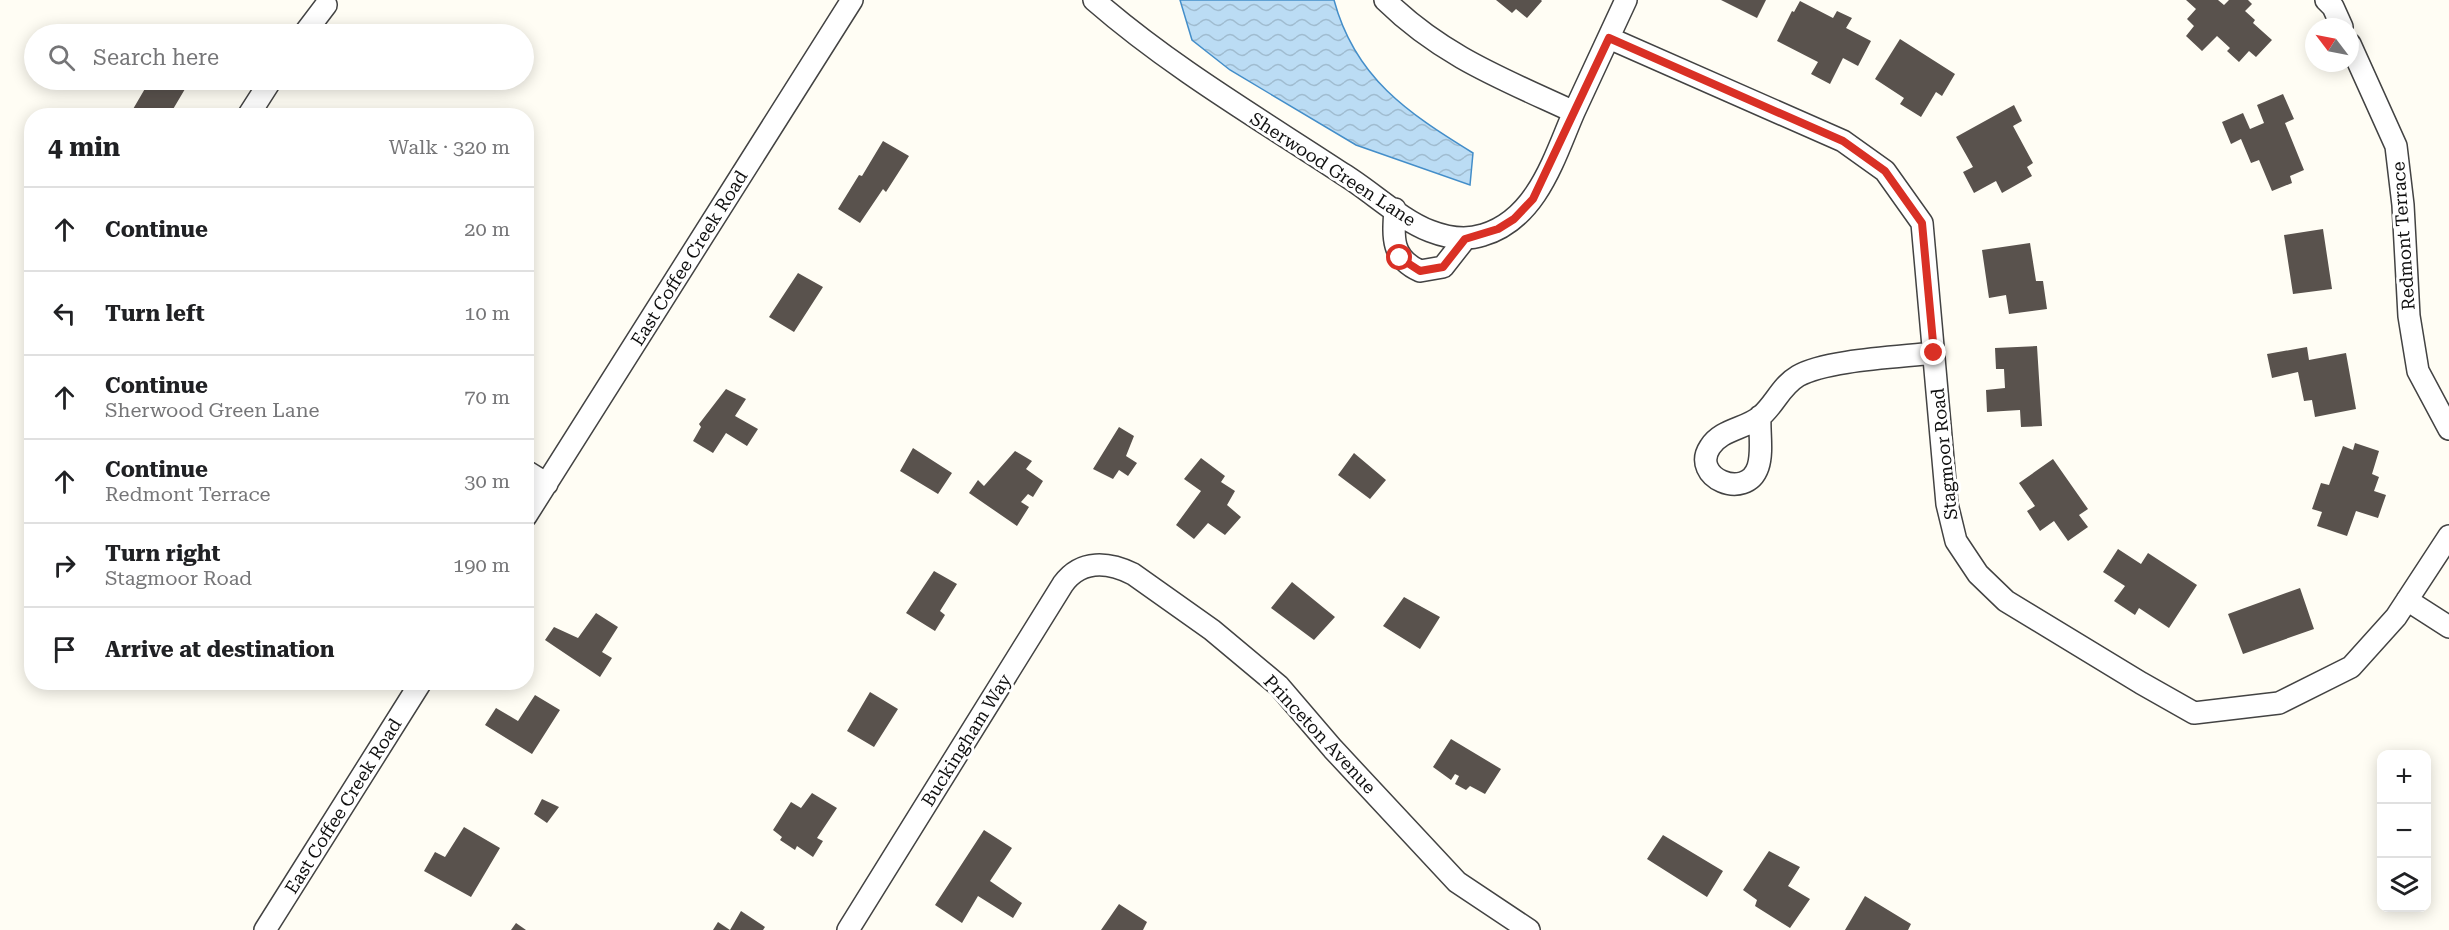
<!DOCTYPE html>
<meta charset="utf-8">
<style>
body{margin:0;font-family:"Roboto Serif",serif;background:#f6f6f6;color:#202124}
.controls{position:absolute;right:18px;bottom:18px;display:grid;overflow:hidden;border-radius:12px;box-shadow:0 3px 15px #0003}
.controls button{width:54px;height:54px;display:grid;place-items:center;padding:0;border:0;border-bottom:2px solid #e0e0e0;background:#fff;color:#202124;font:30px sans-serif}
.compass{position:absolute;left:2305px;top:18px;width:54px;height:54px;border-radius:50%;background:#fff;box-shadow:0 3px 15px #0003;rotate:302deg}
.stop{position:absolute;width:18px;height:18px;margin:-14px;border:4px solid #d93025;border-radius:50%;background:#fff}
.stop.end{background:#d93025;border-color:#fff;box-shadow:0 2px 6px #0008}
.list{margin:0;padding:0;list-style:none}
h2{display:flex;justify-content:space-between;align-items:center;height:78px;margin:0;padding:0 24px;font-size:26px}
h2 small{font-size:20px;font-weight:400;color:#757577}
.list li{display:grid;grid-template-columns:39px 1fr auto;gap:18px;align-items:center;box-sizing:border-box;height:84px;padding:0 24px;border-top:2px solid #e0e0e0}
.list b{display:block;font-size:22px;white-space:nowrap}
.list p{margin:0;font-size:20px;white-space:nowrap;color:#757577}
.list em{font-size:20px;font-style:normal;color:#757577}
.icon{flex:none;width:33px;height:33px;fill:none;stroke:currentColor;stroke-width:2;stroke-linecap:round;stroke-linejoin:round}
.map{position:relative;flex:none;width:2449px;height:930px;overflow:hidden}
.search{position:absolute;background:#fff;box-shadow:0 3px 15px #0003;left:24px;top:24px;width:510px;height:66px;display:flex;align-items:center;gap:15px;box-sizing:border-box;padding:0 21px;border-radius:33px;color:#757577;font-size:22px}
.panel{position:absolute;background:#fff;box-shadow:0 3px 15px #0003;left:24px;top:108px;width:510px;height:582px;border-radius:24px}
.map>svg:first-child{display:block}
.water{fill:url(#water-waves);stroke:#448ec9;stroke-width:1.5}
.building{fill:#59524d}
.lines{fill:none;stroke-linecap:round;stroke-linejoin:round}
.minor-casing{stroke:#434343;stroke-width:24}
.minor{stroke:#fff;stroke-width:21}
.route{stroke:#d93025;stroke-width:8}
.labels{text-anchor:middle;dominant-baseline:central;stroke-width:6;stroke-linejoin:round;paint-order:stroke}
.street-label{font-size:18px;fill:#101010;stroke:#fff}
</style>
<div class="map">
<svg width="2449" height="930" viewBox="0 0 2449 930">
<defs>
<pattern id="water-waves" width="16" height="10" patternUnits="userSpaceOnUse" patternTransform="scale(1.5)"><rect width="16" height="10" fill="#bbdcf4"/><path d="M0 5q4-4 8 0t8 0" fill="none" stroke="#a0bcd0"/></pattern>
</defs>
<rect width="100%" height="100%" fill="#fffdf4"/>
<path class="water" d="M1180,0h154c21,78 74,113 139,153l-3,32 -114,-40 -126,-75 -38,-30z"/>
<path class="building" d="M1496,0h45l1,1 -15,17 -11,-9 -4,4z
M1721,0h45l-9,18z
M2186,0h32l6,5 5,-5h19l4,4 -7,7 10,9 -2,3 19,17 -16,17 -7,-6 -10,11 -12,-11 3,-3 -13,-12 -15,15 -16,-15 8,-10 -7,-7 9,-10z
M1800,1l33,17 4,-7 15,7 -6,10 25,13 -13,25 -15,-8 -13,26 -19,-10 7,-12 -41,-21 15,-30 2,1z
M1900,39l55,35 -13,22 -6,-4 -15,25 -21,-13 4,-6 -29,-19z
M150,80h20l15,9 -16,27h-40z
M2283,94l11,25 -9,4 19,47 -14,6 2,7 -20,8 -13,-31 -8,3 -10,-24 -10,5 -9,-22 21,-9 7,16 14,-6 -7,-18z
M2014,105l8,16 -9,5 20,37 -6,4 5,9 -30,17 -6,-12 -22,12 -11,-21 10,-5 -17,-30z
M883,141l26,15 -23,36 -3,-3 -23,34 -22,-14 21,-34 3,1z
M2323,229l9,60 -39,5 -9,-59z
M2030,243l6,38h7l4,28 -38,5 -3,-19 -17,3 -7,-48z
M798,273l25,14 -29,45 -25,-15z
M2037,346l5,80 -21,1 -1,-17 -33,2 -1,-22 19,-2 -1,-19h-8l-1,-21z
M2307,347l2,13 37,-7 10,56 -41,8 -3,-17 -8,1 -6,-29 -26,6 -5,-24z
M726,389l20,10 -11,17 23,13 -11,17 -21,-13 -13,20 -20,-12 8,-14 -2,-3z
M1119,427l15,9 -8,20 11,7 -9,13 -9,-6 -6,9 -20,-10z
M2355,443l24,8 -7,23 7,3 -5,14 12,4 -8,23 -22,-7 -9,25 -30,-10 5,-14 -10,-3 9,-26 8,2 14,-39 10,4z
M913,448l39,25 -14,21 -38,-23z
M1015,451l17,10 -6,8 17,12 -10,16 -5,-3 -7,8 8,5 -12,19 -48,-33 9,-13 6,6z
M1354,453l32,27 -16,19 -32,-24z
M1201,458l24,18 -4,6 14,9 -8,14 14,12 -16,18 -17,-12 -14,16 -18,-14 25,-34 -17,-12z
M2053,459l35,50 -9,6 9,12 -20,14 -14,-20 -14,10 -13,-20 8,-5 -16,-23z
M2118,549l23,15 7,-11 49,32 -28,43 -30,-20 -4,7 -21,-14 11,-15 -22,-14z
M934,571l23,13 -17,27 5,4 -10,16 -29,-18z
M1292,582l43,35 -21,23 -43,-32z
M2300,588l14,41 -71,25 -15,-40z
M1404,597l36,20 -20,32 -37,-23z
M596,613l22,14 -16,25 10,6 -12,19 -55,-37 9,-13 24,11z
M870,692l28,17 -24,38 -27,-16z
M535,695l25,15 -28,44 -47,-29 11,-17 22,13z
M1451,739l50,30 -16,25 -15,-8 -4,4 -11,-6 4,-8 -4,-2 -4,6 -18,-13z
M812,793l25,15 -20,30 6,3 -10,16 -16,-11 -2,4 -15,-10 2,-3 -9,-7 18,-28 10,6z
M542,799l17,8 -12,16 -13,-9z
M464,827l36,21 -29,49 -47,-26 11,-19 10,5z
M984,830l28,18 -22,33 32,22 -9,15 -35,-22 -16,27 -27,-18z
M1663,835l60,36 -16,26 -60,-38z
M1769,851l31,16 -12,19 22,13 -20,29 -35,-22 2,-6 -14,-10z
M1865,896l46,28 -3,6h-63z
M1119,904l28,18 -4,8h-42z
M741,911l24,16 -2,3h-50l5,-8 12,8z
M516,923l10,7h-15z"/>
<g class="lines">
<defs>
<path id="minor" d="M1094,0c77,67 164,118 249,174 28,17 58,46 87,57 18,7 35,10 53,4 54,-16 71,-77 91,-123
M1385,0c57,56 118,79 189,112l52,-112
M2326,0l7,7 9,20
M304,34l22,-29
M1609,38l234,103 42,30 37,52 25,281 9,37 22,33 28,27 135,82 53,30 85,-10 72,-36 45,-50 53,-81
M2350,44l46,102 7,59 6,111 9,55 31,58
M248,116l23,-36
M1395,209c-2,28 -4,49 25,62l23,-4 22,-28
M1760,416c-1,16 3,36 -2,51 -12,35 -68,10 -48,-20 11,-18 36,-18 51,-31 14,-12 20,-30 37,-40 27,-16 102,-19 136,-23
M526,471l21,13
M526,516l326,-516
M2407,600l42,27
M265,930l156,-248
M848,930l215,-346c18,-25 46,-22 70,-10l79,56 67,56 54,63 124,133 72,48"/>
</defs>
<use href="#minor" class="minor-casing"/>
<use href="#minor" class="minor"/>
</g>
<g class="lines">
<path class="route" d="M1400,258l20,13 23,-4 22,-28 33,-10 16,-10 19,-20 76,-161 234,103 42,30 37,52 12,130"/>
</g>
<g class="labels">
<g class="street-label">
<text transform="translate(1333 169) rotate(33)">Sherwood Green Lane</text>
<text transform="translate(2403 236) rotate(-94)">Redmont Terrace</text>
<text transform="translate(689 258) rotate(-58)">East Coffee Creek Road</text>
<text transform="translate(1944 454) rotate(-96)">Stagmoor Road</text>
<text transform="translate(1320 734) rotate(47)">Princeton Avenue</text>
<text transform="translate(966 740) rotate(-58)">Buckingham Way</text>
<text transform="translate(343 806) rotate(-58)">East Coffee Creek Road</text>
</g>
</g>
</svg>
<div class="controls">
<button>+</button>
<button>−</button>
<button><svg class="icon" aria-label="layers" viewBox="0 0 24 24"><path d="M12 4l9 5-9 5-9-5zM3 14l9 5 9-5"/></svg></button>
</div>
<svg class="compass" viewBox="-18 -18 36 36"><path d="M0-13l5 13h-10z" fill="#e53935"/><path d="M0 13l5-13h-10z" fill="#757577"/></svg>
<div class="stop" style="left:1400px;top:258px"></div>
<div class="stop end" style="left:1934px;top:353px"></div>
<div class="search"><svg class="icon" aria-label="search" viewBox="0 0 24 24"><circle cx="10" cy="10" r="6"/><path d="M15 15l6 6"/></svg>Search here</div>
<section class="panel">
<h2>4 min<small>Walk · 320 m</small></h2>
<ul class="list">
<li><svg class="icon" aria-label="ahead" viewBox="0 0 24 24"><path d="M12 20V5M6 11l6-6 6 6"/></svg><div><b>Continue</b></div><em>20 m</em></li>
<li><svg class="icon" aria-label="left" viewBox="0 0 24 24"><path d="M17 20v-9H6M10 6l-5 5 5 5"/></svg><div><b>Turn left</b></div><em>10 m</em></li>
<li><svg class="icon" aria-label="ahead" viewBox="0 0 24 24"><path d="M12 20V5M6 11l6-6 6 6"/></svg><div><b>Continue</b><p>Sherwood Green Lane</p></div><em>70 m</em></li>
<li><svg class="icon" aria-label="ahead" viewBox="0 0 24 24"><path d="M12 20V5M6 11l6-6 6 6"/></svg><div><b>Continue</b><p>Redmont Terrace</p></div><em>30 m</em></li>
<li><svg class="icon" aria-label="right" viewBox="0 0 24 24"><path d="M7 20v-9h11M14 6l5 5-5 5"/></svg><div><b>Turn right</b><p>Stagmoor Road</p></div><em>190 m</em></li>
<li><svg class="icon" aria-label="arrive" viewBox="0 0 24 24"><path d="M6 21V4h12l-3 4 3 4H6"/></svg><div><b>Arrive at destination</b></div></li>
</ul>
</section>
</div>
